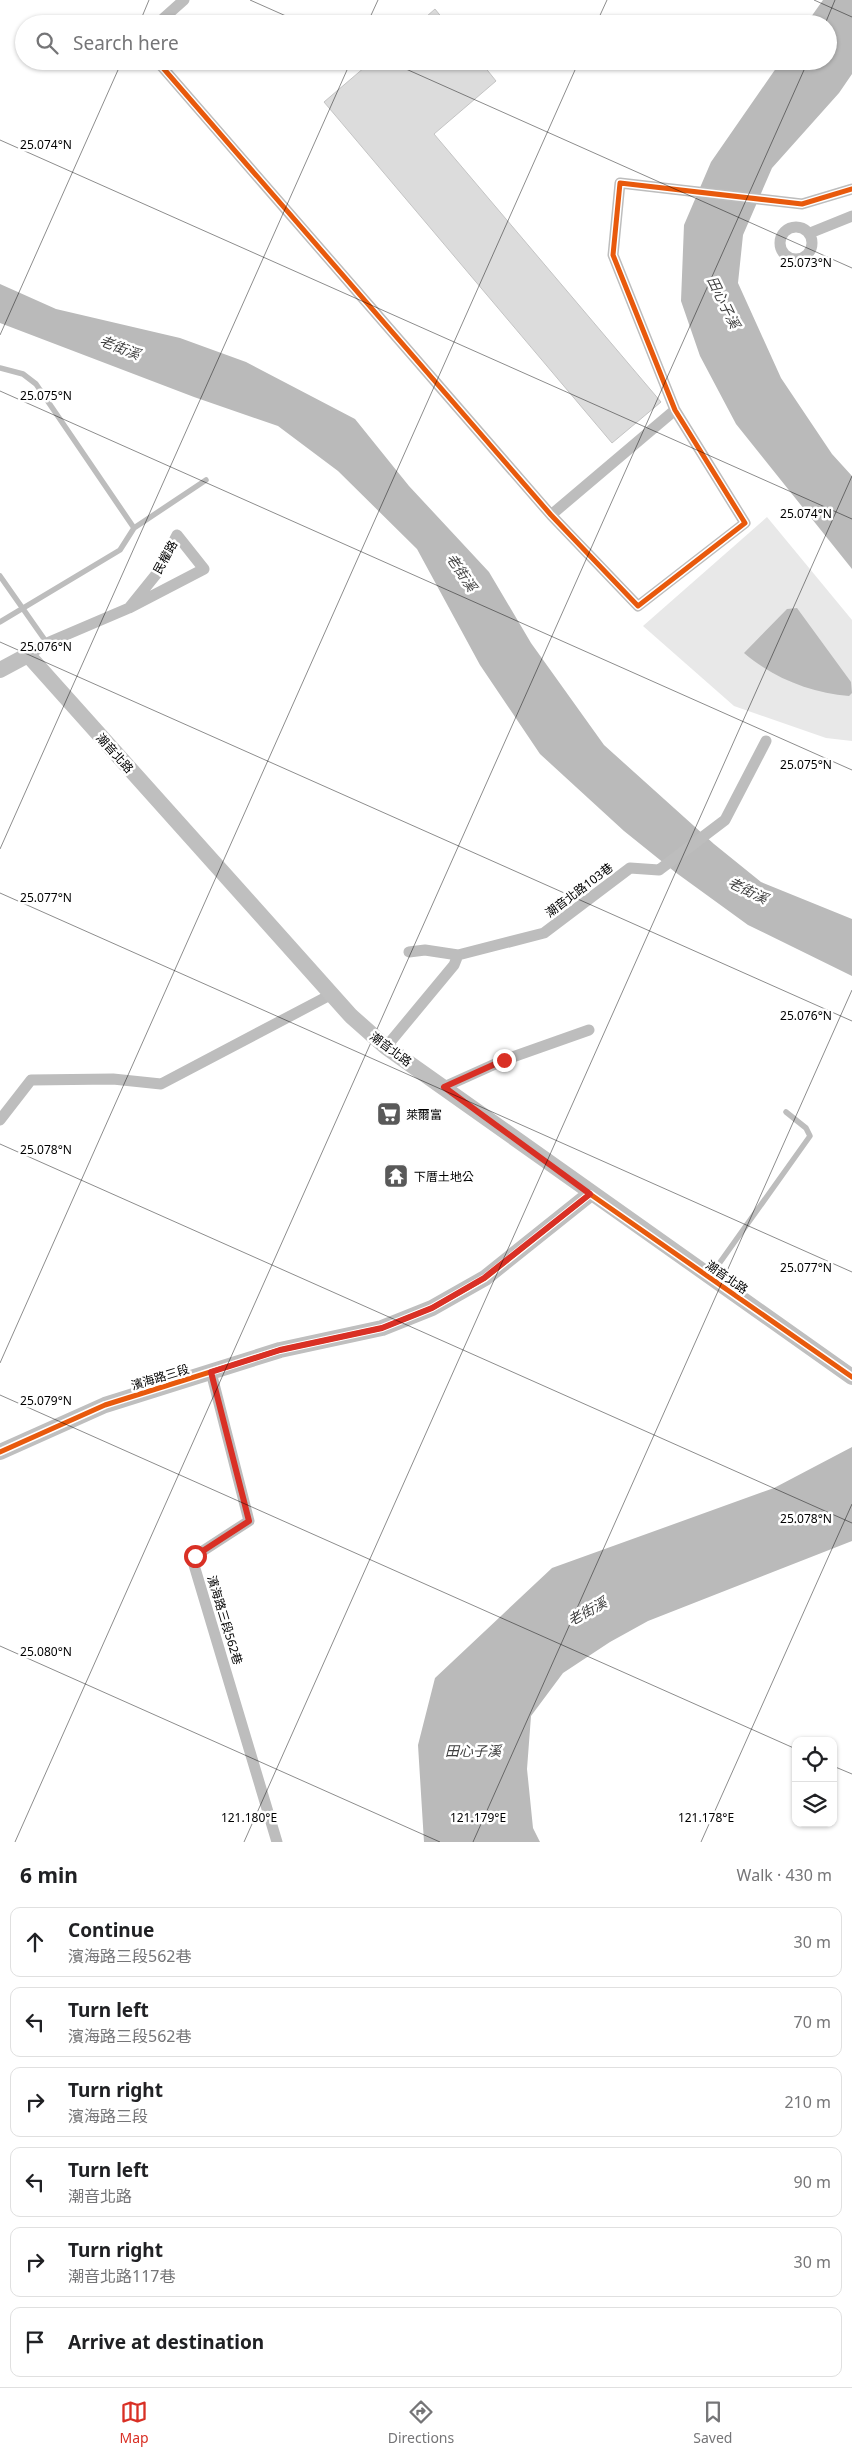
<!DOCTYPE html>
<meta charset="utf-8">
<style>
body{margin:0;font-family:"Noto Sans","Noto Sans TC",sans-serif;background:#f2f2f2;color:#202124}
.controls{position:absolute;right:15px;bottom:15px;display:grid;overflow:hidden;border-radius:10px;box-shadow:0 1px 4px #0004}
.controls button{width:45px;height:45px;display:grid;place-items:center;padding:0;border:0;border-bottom:1px solid #e0e0e0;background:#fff;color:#202124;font:25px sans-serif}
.stop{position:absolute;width:15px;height:15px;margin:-11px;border:4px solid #d93025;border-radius:50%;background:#fff}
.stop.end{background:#d93025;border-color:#fff;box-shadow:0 1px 5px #0008}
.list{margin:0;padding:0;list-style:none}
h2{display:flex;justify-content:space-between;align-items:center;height:65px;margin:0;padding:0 20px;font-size:21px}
h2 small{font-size:16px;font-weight:400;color:#757577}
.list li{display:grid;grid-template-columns:32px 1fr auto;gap:15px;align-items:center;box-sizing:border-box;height:70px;margin:0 10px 10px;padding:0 10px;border:1px solid #e0e0e0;border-radius:10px}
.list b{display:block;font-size:19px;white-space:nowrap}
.list p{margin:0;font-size:16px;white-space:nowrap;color:#757577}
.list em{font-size:16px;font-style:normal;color:#757577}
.icon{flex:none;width:28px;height:28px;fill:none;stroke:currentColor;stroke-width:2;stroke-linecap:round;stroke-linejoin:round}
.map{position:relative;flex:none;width:852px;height:1842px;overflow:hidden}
.search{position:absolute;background:#fff;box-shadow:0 1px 4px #0004;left:15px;right:15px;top:15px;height:55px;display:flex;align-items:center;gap:12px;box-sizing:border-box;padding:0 18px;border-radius:28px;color:#757577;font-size:19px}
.sheet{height:545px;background:#fff}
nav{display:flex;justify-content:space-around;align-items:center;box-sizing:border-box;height:70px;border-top:1px solid #e0e0e0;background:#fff;font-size:14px;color:#757577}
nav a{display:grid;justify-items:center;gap:2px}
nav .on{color:#d93025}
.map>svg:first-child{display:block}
.green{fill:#e8e8e8}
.water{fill:#bababa}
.building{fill:#dcdcdc;stroke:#c4c4c4}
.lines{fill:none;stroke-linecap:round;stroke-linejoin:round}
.lane{stroke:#bdbdbd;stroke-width:5.5}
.street{stroke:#bdbdbd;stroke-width:11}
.secondary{stroke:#bfbfbf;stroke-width:16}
.cycleway-casing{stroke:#fff;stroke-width:8}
.cycleway{stroke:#e8590c;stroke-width:5}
.route{stroke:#d93025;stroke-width:6}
.ticks{fill:none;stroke:#000;stroke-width:1;stroke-opacity:0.45}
.labels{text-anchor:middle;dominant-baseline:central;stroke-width:5;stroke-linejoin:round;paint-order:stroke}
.street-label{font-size:12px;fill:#000;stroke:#fff}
.poi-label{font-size:12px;fill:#000;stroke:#fff;text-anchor:start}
.water-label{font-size:14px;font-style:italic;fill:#3e3e3e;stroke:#fff}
.ticks-label{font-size:12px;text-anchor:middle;fill:#000;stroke:#fff;stroke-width:5;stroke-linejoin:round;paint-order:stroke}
</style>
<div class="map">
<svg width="852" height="1842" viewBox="0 0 852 1842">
<rect width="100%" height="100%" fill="#fff"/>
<path class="green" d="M767,517l85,103v121l-26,-3 -92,-32 -91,-80z"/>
<path class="water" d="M823,0h29v74l-13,19 -67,75 -29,67 -5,48 43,95 51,76 20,22v93l-116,-145 -36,-68 -19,-55 3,-76 27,-63 70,-101h47v-37h-22z
M0,284l56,25 124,29 66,24 109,57 54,67 80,86 42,71 73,102 110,99 47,38 91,37v57l-104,-51 -73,-53 -51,-41 -84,-77 -60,-89 -63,-116 -79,-78 -60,-45 -84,-29 -194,-74z
M797,608l54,74 1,11 -3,3c-38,-3 -76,-18 -105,-43l43,-44z
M852,1447v94l-204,80 -38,21 -47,31 -32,43 -4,53 6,59 7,14h-116l-6,-97 17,-67 117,-110 222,-80z"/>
<path class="building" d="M435,9l12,15h-29z
M372,61h108l16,20 -62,53 227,268 -49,41 -288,-341z"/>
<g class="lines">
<path class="lane" d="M0,368l23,6 13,10 98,144
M0,576l47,67
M0,622l120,-72 14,-22 72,-48
M711,1275l99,-139 -4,-8 -20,-16"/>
<path class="street" d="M157,24l27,-24
M157,61l394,454 87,91 107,-83 -70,-113 -62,-155 7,-72 182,21 50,-15
M780 243a16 16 0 1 1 32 0a16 16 0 1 1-32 0Z
M810,233l42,-17
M551,515l124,-105
M28,655l19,-12 82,-35 75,-39 -27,-34 -19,37 -29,36
M409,952l16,-2 33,5 86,-22 86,-65 29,2 66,-50 41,-79
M386,1047l68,-82 4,-10
M444,1087l60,-27 85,-30
M0,1120l31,-40 82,-1 48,5 171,-90
M211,1372l38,149 -54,35 -1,9 83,277"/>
<path class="secondary" d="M0,670l28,-15 323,361 35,31 466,330
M0,1452l105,-47 175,-55 102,-22 50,-20 53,-30 105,-84"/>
<defs>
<path id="cycleway" d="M157,61l394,454 87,91 107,-83 -70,-113 -62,-155 7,-72 182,21 50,-15
M0,1452l105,-47 175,-55 102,-22 50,-20 53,-30 105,-84 262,183"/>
</defs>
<use href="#cycleway" class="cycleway-casing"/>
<use href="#cycleway" class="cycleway"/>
</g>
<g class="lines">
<path class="route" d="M195,1556l54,-35 -38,-149 69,-22 102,-22 50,-20 52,-30 106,-84 -146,-107 60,-27"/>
</g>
<path class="ticks" d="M250,0l54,24M814,0l38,17M139,24l10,-24M367,24l11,-24M596,24l11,-24M825,24l10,-24M388,61l464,207M0,140l852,379M0,335l122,-274M0,391l852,379M0,642l852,379M0,849l351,-788M0,893l852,379M0,1144l852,379M0,1363l579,-1302M0,1395l796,354M0,1646l440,196M833,1766l19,8M15,1842l793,-1781M244,1842l608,-1366M473,1842l379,-852M701,1842l151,-338"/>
<defs>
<symbol id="supermarket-square" viewBox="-11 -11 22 22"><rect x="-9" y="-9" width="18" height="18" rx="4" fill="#595959" stroke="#fff"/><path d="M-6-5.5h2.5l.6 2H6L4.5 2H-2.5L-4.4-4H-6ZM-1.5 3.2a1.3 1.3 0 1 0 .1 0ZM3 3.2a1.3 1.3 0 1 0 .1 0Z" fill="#fff"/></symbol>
<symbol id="temple-square" viewBox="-11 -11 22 22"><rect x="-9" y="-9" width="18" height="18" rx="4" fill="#595959" stroke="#fff"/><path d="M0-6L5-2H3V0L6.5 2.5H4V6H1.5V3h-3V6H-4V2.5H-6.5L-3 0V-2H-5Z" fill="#fff"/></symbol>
</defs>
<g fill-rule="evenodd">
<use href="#supermarket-square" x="375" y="1100" width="28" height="28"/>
<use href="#temple-square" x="382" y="1162" width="28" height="28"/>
</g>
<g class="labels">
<g class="street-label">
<text transform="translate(165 557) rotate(-61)">民權路</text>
<text transform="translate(115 753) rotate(48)">潮音北路</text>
<text transform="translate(579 890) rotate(-37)">潮音北路103巷</text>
<text transform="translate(391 1049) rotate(37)">潮音北路</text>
<text transform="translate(727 1277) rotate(35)">潮音北路</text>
<text transform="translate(160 1377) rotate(-17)">濱海路三段</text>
<text transform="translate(225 1620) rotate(73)">濱海路三段562巷</text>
</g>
<g class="poi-label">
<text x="406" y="1114">萊爾富</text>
<text x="414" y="1176">下厝土地公</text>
</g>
<g class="water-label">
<text transform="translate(724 302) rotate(64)">田心子溪</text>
<text transform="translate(120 347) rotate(21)">老街溪</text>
<text transform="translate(462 572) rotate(56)">老街溪</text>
<text transform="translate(748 890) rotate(26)">老街溪</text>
<text transform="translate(587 1611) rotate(-29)">老街溪</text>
<text x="473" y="1750">田心子溪</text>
</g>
</g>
<g class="ticks-label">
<text x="46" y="149">25.074°N</text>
<text x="806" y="267">25.073°N</text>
<text x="46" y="400">25.075°N</text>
<text x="806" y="518">25.074°N</text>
<text x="46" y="651">25.076°N</text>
<text x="806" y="769">25.075°N</text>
<text x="46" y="902">25.077°N</text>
<text x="806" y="1020">25.076°N</text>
<text x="46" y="1154">25.078°N</text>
<text x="806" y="1272">25.077°N</text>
<text x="46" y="1405">25.079°N</text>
<text x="806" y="1523">25.078°N</text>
<text x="46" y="1656">25.080°N</text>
<text x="249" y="1822">121.180°E</text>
<text x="478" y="1822">121.179°E</text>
<text x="706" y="1822">121.178°E</text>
</g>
</svg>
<div class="controls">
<button><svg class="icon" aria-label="locate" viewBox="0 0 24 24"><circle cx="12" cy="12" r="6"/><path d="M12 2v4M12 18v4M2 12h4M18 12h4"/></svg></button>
<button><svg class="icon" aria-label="layers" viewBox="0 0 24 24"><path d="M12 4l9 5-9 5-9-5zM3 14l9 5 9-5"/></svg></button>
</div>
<div class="stop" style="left:195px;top:1556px"></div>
<div class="stop end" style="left:504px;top:1060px"></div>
<div class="search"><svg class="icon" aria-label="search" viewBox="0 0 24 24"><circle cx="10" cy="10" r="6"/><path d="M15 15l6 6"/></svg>Search here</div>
</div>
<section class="sheet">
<h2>6 min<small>Walk · 430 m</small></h2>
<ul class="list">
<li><svg class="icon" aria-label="ahead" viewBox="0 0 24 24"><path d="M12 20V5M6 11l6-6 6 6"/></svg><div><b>Continue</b><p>濱海路三段562巷</p></div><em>30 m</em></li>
<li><svg class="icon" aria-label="left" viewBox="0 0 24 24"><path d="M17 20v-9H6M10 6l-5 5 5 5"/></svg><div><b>Turn left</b><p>濱海路三段562巷</p></div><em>70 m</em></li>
<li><svg class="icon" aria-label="right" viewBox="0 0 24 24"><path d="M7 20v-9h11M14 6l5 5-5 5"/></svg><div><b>Turn right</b><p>濱海路三段</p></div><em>210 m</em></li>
<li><svg class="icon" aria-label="left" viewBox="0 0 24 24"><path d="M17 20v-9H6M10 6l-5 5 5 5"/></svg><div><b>Turn left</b><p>潮音北路</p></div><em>90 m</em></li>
<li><svg class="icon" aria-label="right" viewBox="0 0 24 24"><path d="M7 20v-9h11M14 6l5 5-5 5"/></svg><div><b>Turn right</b><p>潮音北路117巷</p></div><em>30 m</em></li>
<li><svg class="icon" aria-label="arrive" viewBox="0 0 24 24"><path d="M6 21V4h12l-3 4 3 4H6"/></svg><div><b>Arrive at destination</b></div></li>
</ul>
</section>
<nav>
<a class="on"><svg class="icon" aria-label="map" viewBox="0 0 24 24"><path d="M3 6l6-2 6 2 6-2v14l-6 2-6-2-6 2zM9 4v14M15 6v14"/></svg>Map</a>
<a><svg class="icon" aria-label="directions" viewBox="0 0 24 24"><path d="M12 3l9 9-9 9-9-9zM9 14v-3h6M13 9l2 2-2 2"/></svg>Directions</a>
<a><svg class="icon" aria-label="saved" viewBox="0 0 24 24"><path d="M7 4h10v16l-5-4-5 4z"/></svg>Saved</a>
</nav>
